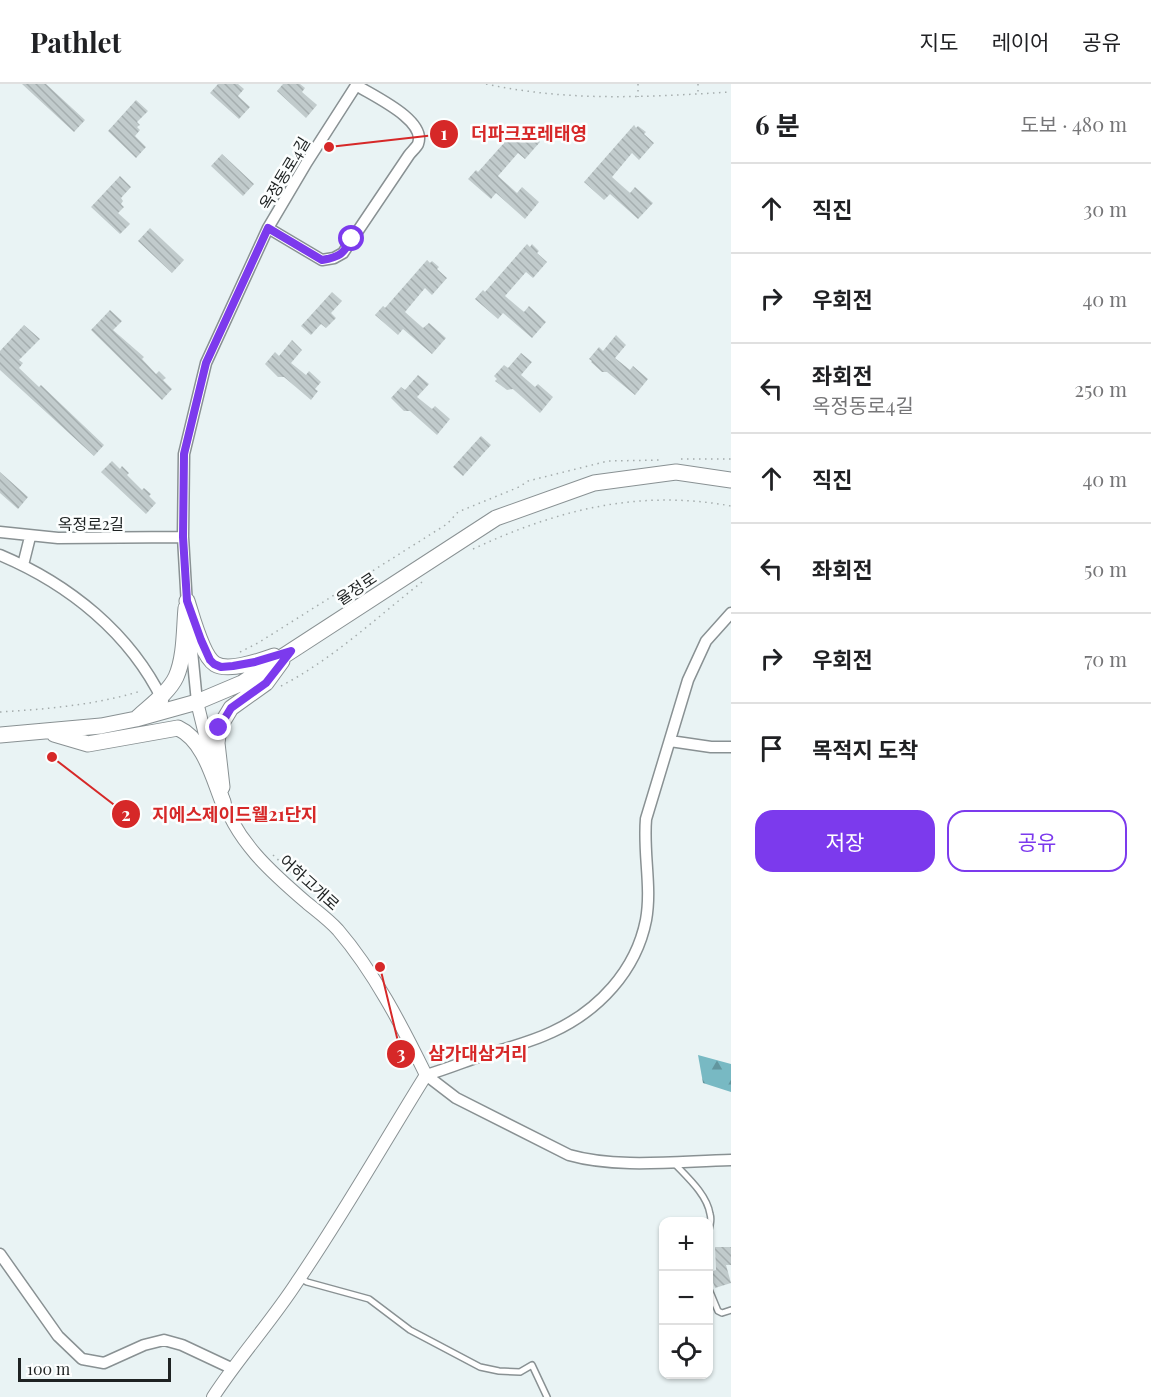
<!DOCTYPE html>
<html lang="ko">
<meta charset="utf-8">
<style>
body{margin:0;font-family:"Playfair Display","Noto Sans KR",serif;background:#f6f6f6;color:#202124}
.controls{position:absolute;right:18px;bottom:18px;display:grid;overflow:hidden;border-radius:12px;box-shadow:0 2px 4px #0004}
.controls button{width:54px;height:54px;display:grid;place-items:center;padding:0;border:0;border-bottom:2px solid #e0e0e0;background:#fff;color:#202124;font:30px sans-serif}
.scale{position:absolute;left:18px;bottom:15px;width:153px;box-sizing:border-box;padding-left:6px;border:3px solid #1e2222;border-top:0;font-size:16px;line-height:21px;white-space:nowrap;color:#1e2222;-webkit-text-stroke:4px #fcfefe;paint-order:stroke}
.stop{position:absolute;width:18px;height:18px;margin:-14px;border:4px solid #7c3aed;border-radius:50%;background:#fff}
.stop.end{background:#7c3aed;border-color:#fff;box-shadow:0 2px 6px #0008}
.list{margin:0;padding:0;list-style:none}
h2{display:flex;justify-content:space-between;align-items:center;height:78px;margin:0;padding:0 24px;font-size:26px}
h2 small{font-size:20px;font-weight:400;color:#757577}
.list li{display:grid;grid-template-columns:39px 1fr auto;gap:18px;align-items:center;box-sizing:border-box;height:90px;padding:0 24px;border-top:2px solid #e0e0e0}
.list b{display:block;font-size:22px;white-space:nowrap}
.list p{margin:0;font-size:20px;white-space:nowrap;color:#757577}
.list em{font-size:20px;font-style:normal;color:#757577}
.actions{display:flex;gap:12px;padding:18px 24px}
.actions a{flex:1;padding:14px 0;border:2px solid #7c3aed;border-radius:18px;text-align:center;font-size:21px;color:#7c3aed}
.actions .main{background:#7c3aed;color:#fff}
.icon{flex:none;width:33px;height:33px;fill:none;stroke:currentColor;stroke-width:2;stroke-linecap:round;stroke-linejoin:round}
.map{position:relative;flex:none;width:731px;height:1313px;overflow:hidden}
header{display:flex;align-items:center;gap:36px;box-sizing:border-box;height:84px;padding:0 30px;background:#fff;border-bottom:2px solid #e0e0e0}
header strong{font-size:28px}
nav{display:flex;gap:33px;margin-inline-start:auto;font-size:21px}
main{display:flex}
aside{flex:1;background:#fff}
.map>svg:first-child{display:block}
.forest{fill:url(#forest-firs)}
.building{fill:url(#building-back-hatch)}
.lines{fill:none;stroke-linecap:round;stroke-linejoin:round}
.service-casing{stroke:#899193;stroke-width:8}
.minor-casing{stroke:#899193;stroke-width:13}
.tertiary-casing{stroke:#899193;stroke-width:14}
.secondary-casing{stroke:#899193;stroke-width:17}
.path{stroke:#a4acac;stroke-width:1.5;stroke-dasharray:1.5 4.5;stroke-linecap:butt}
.service{stroke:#fff;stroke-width:5}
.minor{stroke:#fff;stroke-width:10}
.tertiary{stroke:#fff;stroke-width:12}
.secondary{stroke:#fff;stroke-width:15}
.route{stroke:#7c3aed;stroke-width:8}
.labels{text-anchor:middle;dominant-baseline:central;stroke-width:5;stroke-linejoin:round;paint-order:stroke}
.street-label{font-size:16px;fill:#1e2222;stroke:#fcfefe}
.leader{fill:none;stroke:#d62828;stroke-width:2}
.callout-dot{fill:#d62828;stroke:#fcfefe;stroke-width:2}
.mark-label{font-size:18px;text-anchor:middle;font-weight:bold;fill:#fff}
.callout-label{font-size:18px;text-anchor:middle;font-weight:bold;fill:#d62828;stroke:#fcfefe;stroke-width:5;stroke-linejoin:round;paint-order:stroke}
</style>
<header>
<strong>Pathlet</strong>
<nav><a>지도</a><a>레이어</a><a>공유</a></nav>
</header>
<main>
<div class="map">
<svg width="731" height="1313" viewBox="0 0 731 1313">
<defs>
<pattern id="forest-firs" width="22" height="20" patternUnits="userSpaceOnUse" patternTransform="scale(1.5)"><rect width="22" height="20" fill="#78b9c3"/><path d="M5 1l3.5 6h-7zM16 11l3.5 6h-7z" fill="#62969e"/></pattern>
<pattern id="building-back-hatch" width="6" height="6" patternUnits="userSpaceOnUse" patternTransform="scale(1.5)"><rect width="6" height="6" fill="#c1cbcc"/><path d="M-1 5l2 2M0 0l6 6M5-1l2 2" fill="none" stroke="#a5aeaf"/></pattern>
</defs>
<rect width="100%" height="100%" fill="#e9f3f4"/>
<path class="forest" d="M698,971l33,9v28l-28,-9z"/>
<path class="building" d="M22,0h24l39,36 -11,12z
M218,0h20l6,5 -6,7 12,11 -11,12 -29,-26z
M283,0h17l5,4 -3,4 15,13 -11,13 -29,-27z
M136,16l12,11 -11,11 3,3 -3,2 3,3 -5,6 11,11 -10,11 -28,-27z
M520,41l3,2 2,-2 7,7 -2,2 10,8 -15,17 -7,-6 -20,23 19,17 5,-6 17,15 -14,17 -29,-26 -5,6 -23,-20 8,-9 2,2z
M634,41l2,3 2,-2 8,6 -2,2 10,9 -15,17 -7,-7 -20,24 18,16 5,-6 18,16 -15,16 -28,-25 -6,6 -20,-18z
M222,70l32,30 -11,12 -32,-30z
M120,92l11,11 -10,11 2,3 -2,3 3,3 -6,6 12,11 -10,10 -29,-27z
M150,144l34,32 -12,13 -34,-32z
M527,160l3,3 2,-3 7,7 -2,2 10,9 -14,16 -7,-6 -21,24 19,16 5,-6 17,16 -14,16 -29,-25 -5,6 -23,-20 8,-9 2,2z
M427,176l3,3 2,-2 7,6 -2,2 10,9 -15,17 -7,-7 -20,24 18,16 6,-5 17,15 -14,16 -29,-25 -5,6 -23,-20 8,-9 2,2z
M332,208l10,9 -11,12 5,5 -10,10 -5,-4 -10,11 -10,-9z
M110,226l12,11 -9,9 31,27 -2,2 14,15 3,-3 7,7 -3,2 9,9 -10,11 -71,-70z
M24,241l16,14 -21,21 4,3 -4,5 20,19 2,-2 63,60 -10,11 -94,-86v-19z
M616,251l10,10 -11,13 15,12 3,-4 15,13 -13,16 -28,-23h-5l-11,-10 1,-1 -3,-2 10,-12 4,4z
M292,256l10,10 -11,13 15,12 3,-4 12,11 -6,7 3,2 -7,9 -27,-23h-6l-13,-13 10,-12 4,4z
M521,269l11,9 -11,13 14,12 3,-3 15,13 -13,16 -27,-24 -6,1 -12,-9 2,-2 -3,-3 10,-11 4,3z
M418,291l11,9 -12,13 15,12 3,-3 15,13 -13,16 -27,-24h-6l-13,-13 10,-11 4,3z
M481,352l10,9 -28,31 -10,-9z
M112,377l8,8 2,-3 7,7 -2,2 15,15 2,-2 7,6 -2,2 7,7 -10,11 -45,-42z
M0,388l28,25 -10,12 -18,-16z
M715,1163h16v18h-5l5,18 -16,5 -5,-16 6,-2z"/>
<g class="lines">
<defs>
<path id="service" d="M673,1078c13,14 34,32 37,52 2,6 0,13 -2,19
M300,1194l7,4 62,17 41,31 70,37 19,4 21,1 12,-7 15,32
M708,1203l10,24 4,2 9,-3"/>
<path id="minor" d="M268,144l54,32 12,-2 9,-5 66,-98c2,-3 7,-7 9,-11 9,-24 -45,-48 -62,-59
M0,448l58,6 125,-1
M0,471c69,29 130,78 163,146
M23,481l7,-28
M187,522l-4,-69 1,-83 22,-91 62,-135 39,-66 50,-78
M190,547l7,71
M670,657l41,6h20
M426,991c18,-5 35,-12 52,-18 25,-8 51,-14 74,-25 46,-21 84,-61 94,-112 6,-33 -3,-67 0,-101l42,-139 18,-39 25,-28
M426,991l30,23 113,57c49,14 111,6 162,5
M0,1170l58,82 24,23 22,4 40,-18 20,-5 18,5 49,23"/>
<path id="tertiary" d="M197,618l14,57
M213,1313c26,-40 58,-75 84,-115 46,-67 86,-138 129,-207 -24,-49 -52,-103 -88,-145 -9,-10 -20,-18 -31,-27 -35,-30 -73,-63 -86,-110"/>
<path id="secondary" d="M187,517c5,15 15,55 28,63 13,8 45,-3 59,-8
M138,633c12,-11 31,-25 38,-40 9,-20 8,-48 10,-69
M54,650l34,10 90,-16c26,12 35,49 45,74
M0,651l101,-9 35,-7 61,-17 45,-19 254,-165 98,-35 82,-11 55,8
M222,703l-5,-44 2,-15 12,-20 35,-25 16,-22"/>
</defs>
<use href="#service" class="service-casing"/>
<use href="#minor" class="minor-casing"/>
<use href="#tertiary" class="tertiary-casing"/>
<use href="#secondary" class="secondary-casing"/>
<path class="path" d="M486,0c85,18 159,13 245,8
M638,0v13
M698,0v8
M681,375h50
M473,465c84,-39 165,-60 258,-43
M240,568l18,-9 189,-119 11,-12 61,-25 9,-6 80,-20 53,-1
M281,602c52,-27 95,-68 141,-104
M0,628c48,-3 95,-7 141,-21
M273,771l43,40"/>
<use href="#service" class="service"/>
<use href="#minor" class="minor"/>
<use href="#tertiary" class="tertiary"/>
<use href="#secondary" class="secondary"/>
</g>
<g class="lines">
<path class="route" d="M219,644l12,-20 35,-25 25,-32 -36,11 -22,4 -12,1 -7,-3 -4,-4 -9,-20 -14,-39 -4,-64 1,-83 22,-91 62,-135 54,32c18,-3 21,-6 30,-21"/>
</g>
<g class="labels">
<g class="street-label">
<text transform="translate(284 89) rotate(-59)">옥정동로4길</text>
<text x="91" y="439">옥정로2길</text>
<text transform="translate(356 504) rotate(-34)">율정로</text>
<text transform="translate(310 798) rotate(42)">어하고개로</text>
</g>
</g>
<path class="leader" d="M329 63L444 50M52 673L126 730M380 883L401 970"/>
<g class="callout-dot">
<circle cx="329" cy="63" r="6"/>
<circle cx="52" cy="673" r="6"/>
<circle cx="380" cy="883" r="6"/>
<circle cx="444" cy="50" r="15"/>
<circle cx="126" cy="730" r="15"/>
<circle cx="401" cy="970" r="15"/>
</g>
<g class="mark-label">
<text x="444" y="56">1</text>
<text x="126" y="737">2</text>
<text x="401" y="976">3</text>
</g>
<g class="callout-label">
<text x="529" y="56">더파크포레태영</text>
<text x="235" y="737">지에스제이드웰21단지</text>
<text x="478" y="976">삼가대삼거리</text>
</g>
</svg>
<div class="controls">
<button>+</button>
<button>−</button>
<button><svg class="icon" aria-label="locate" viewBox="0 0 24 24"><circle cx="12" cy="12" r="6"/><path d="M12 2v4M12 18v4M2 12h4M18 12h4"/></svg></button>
</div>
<div class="scale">100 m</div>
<div class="stop" style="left:352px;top:155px"></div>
<div class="stop end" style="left:219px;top:644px"></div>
</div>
<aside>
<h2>6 분<small>도보 · 480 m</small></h2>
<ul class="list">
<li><svg class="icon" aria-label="ahead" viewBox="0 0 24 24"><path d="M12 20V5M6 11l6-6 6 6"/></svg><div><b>직진</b></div><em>30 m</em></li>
<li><svg class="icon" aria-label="right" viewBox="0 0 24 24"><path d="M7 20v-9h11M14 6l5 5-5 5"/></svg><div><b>우회전</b></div><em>40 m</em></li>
<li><svg class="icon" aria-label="left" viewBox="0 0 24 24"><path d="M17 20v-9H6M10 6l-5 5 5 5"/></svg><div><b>좌회전</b><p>옥정동로4길</p></div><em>250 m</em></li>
<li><svg class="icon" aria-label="ahead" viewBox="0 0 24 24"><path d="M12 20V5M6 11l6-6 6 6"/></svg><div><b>직진</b></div><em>40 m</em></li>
<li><svg class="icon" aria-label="left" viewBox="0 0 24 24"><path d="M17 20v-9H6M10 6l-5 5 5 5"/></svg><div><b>좌회전</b></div><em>50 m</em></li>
<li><svg class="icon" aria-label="right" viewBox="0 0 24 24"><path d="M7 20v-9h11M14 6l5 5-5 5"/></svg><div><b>우회전</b></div><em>70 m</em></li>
<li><svg class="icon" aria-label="arrive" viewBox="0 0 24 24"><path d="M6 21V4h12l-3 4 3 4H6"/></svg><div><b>목적지 도착</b></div></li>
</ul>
<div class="actions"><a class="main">저장</a><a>공유</a></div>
</aside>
</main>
